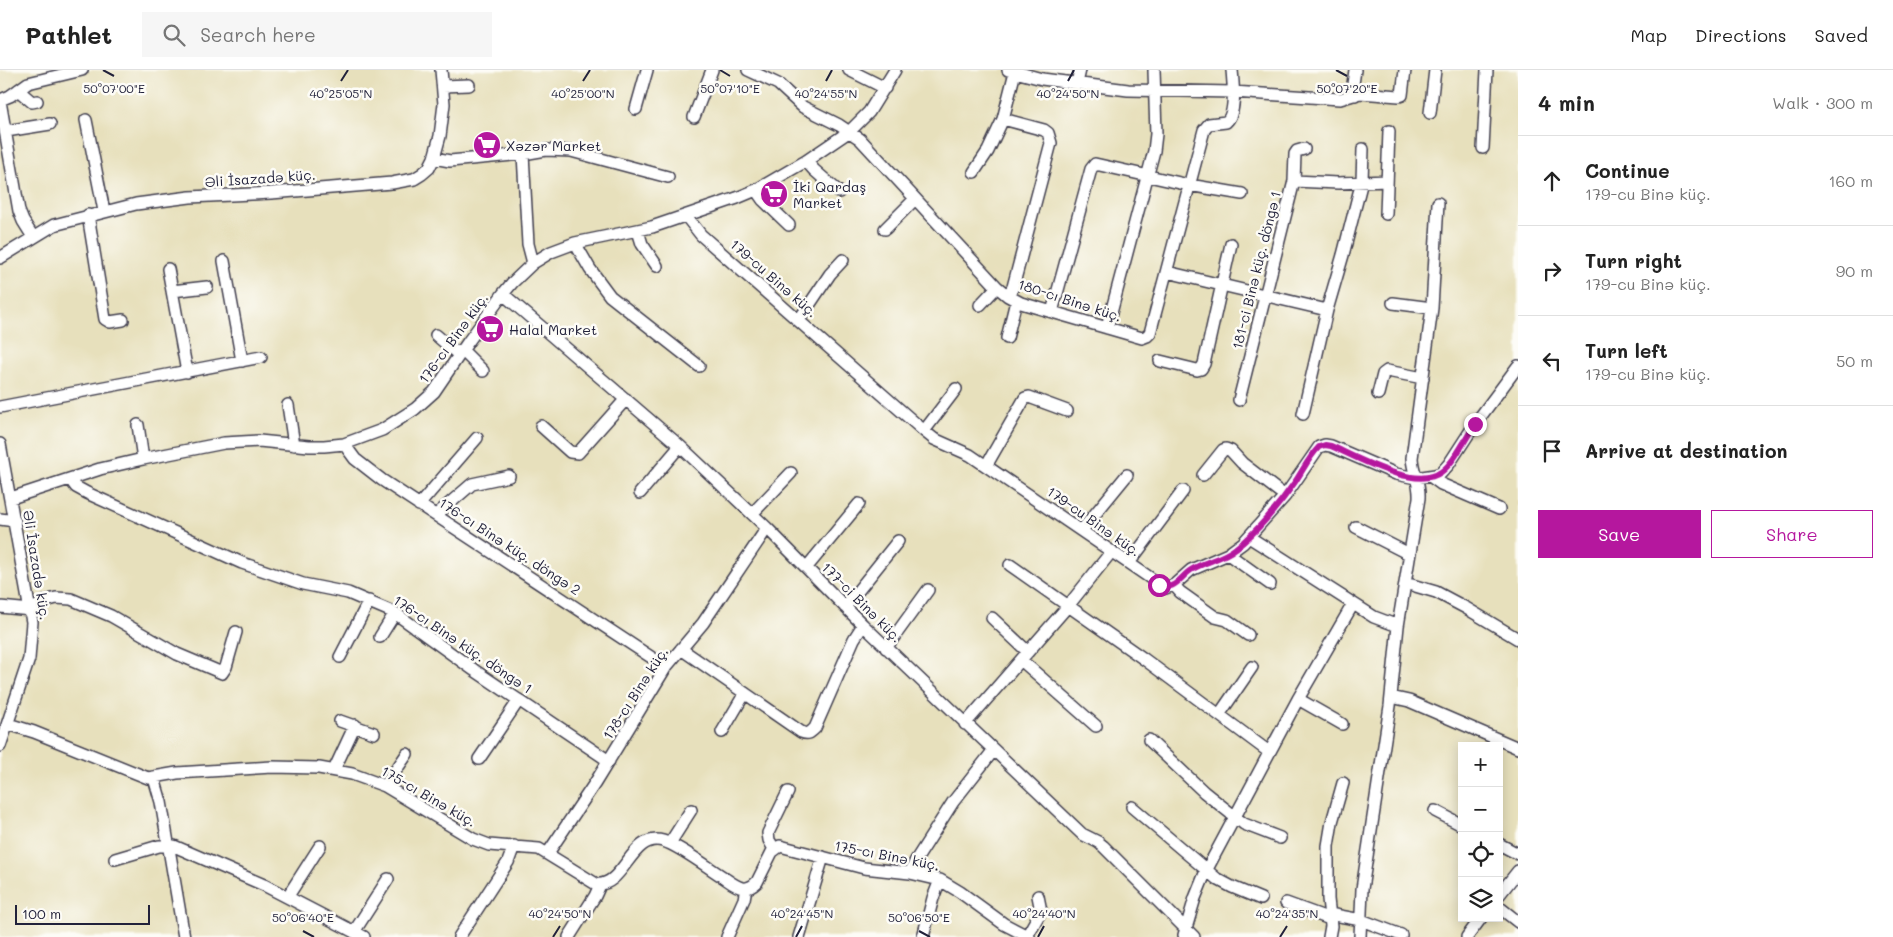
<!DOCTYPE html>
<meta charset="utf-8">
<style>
body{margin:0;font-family:Mali,sans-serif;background:#f6f6f6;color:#222}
.controls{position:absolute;right:15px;bottom:15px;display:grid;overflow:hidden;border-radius:0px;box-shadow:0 2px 12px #0003}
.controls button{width:45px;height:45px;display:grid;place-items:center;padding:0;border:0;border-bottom:1px solid #e0e0e0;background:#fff;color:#222;font:25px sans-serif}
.scale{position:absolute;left:15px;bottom:12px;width:135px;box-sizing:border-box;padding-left:5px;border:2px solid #22223b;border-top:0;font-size:14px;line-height:18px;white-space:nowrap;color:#22223b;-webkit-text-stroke:4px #fdfcf7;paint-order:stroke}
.stop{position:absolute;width:15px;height:15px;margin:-11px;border:4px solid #b5179e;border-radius:50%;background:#fff}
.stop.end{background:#b5179e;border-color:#fff;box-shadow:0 1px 5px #0008}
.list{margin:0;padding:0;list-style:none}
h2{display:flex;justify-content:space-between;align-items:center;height:65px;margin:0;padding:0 20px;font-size:21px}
h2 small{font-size:16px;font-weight:400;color:#767676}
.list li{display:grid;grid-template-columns:32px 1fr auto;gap:15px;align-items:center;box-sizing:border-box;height:90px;padding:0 20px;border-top:1px solid #e0e0e0}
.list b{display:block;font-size:19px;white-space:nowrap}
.list p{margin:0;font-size:16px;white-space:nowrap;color:#767676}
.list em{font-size:16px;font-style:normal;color:#767676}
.actions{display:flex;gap:10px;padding:15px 20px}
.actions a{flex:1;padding:11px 0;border:1px solid #b5179e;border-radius:0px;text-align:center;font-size:18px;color:#b5179e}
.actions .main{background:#b5179e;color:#fff}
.icon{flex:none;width:28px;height:28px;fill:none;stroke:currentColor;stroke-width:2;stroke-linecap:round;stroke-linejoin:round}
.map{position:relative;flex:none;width:1518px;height:867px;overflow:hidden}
header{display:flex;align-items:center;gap:30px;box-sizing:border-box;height:70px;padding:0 25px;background:#fff;border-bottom:1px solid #e0e0e0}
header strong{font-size:24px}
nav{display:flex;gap:28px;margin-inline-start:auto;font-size:18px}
.search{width:350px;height:45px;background:#f6f6f6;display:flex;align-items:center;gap:12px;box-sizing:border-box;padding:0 18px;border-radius:0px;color:#767676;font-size:19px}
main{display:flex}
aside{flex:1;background:#fff}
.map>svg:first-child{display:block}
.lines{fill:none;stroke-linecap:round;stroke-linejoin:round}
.minor-casing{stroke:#403e4e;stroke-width:14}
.minor{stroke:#fff;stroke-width:11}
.route{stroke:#b5179e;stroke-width:6}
.ticks{fill:none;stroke:#22223b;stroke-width:2}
.labels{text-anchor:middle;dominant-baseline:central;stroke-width:5;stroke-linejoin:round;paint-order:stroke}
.poi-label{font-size:14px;fill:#22223b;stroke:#fdfcf7;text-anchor:start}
.street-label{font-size:14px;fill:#22223b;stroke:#fdfcf7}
.ticks-label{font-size:12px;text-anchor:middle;fill:#22223b;stroke:#fdfcf7;stroke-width:5;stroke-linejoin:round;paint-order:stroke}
</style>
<header>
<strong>Pathlet</strong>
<div class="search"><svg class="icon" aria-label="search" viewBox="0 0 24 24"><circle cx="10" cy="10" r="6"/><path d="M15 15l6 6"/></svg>Search here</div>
<nav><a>Map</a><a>Directions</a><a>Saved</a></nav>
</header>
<main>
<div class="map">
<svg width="1518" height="867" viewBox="0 0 1518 867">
<rect width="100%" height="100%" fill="#fdfcf7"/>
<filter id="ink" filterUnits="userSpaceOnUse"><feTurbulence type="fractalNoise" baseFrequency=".02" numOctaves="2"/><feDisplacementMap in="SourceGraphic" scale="10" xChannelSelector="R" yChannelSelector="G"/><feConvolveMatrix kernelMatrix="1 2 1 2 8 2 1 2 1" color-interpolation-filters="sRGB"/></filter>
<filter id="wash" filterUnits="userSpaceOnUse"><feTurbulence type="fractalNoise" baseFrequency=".0096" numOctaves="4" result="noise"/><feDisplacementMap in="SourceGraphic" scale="20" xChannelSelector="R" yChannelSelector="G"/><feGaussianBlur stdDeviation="1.12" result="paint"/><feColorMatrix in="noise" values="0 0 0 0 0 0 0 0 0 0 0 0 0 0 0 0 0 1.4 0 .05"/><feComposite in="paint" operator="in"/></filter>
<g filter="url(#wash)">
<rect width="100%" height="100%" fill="#e7e0bc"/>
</g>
<g filter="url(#ink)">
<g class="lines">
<defs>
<path id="minor" d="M748,0l30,14 25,23 36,18 21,14 137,148 11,9 13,7 121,35 5,-2 3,-3 54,-203 5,-6 17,-2c11,-9 7,-39 6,-52
M849,0l36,18
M1008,0l34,9 86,11 105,2 107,7 20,-6 39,3 3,-1 3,-25
M1355,0l-2,14 2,11
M1077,13l3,-13
M443,16l26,-1
M18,20l14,12 5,-1
M0,30l10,-4 18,-13 54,-13
M0,31l19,110 4,10 10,16
M636,39l11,-39
M1430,43l5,-43
M694,47l18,-47
M86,50l18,91
M6,61l44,-7
M1483,78l4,-78
M523,84l5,90 5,19
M434,88l16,3 73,-7 23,-4 25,1 97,26
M806,91l8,9 25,22
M974,102l14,-21 15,-32
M1294,111l1,-27 2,-3 7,-2
M756,120l7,10 26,25
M1386,144l3,-83
M88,145l17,104 5,3 13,-2
M686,146l15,19 223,196 10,8 36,16 195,133 9,-3 17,-15 37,-16 15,-11 42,-47 34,-49 6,-2 6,1 65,28 20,4 19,-3 6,-2 8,-9 26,-40 43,-58
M885,159l30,-30
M638,161l4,13 15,22
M575,173l15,26 20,27 89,70
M0,188l54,-33 82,-21 54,-7 81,-4 121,-10 22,-4 8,-5 7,-6 5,-10 6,-22 4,-32 -3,-34
M224,191l18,100
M168,199l19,103
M1167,202l160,38
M172,221l35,-4
M503,224l177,152 87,82 96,97 219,209 16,8 5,4 91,91
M1008,226l5,-9 38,-144 -3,-10 -4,-3 -41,-11 12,-47
M1393,233l39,5
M980,235l17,-18
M1052,242l39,-143 4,-5 94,21 53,9
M799,250l31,-46 13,-14
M1107,258l47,-177 2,-17 -2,-64
M436,265l23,20
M1007,268l9,-37
M462,280l21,21
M1160,291l37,9 4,-1 3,-5 27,-120
M1378,324l5,-20 4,-3 36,7
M1239,330l55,-219 44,2 49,-2
M288,335l6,40
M0,337l261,-50
M1303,344l24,-104 16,-55 19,-74 1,-32
M138,355l5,34
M541,356l29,26 8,1 48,-54
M924,361l32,-42
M0,374l32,178 -3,37 -29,87
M344,374l11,15 27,21 284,187
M986,396l39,-68 4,-1 38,14
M1203,405l20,-25 3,-1 5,2 11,12 43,33
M1430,406l11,8 58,25
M70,409l6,8 11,6 155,70 61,21 45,9 47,20 79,57 135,91
M640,423l40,-47
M11,428l89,-29 43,-10 81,-16 35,-2 50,5h15l20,-2 38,-14 33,-21 19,-17 34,-50 35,-48 9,-11 21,-20 18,-11 24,-9 77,-16 85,-29 19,-8 50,-29 44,-30 19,-19 26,-42
M419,435l58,-67
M752,444l39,-41
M436,445l36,-31 37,-8
M0,449l15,2
M1356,457l53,27
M1082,460l45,-55
M1249,467l125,80 24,9
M1228,484l42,30
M1129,493l54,-72
M1010,495l134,94 125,93
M807,497l52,-63
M1405,513l31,9 30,16 52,31
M1174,515l6,7 35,25 12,3 21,15
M0,537l31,3 15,-9 10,-3 15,1 40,17 66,38 45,19 4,-6 10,-35
M845,537l53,-66
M992,548l36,34
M380,567l15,-24
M886,578l42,-58
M681,579l120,83c7,3 9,1 14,-4l39,-89 9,-14
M340,587l29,-56
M1021,590l75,66
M1391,627l18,4 109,47
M1298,629l44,25
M1219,645l33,-48
M340,651l34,12
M8,654l26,8 114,46 29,-5 95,-6 47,1 33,6 33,12 88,53 16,6 50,4 57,35c28,4 35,-52 67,-43 17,5 44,26 60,36 6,4 13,10 20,11 6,1 10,-2 14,-6l15,-30 8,-6 84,22 46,5 30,7 20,12 44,32 25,13
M965,654l103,-118 44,-55
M722,662l23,-39
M1149,670l55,52 40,32 36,14
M479,689l40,-59
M334,700l21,-45
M154,708l7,24 23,135
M385,716l22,-32
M1132,737l85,72 15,8 29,12
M1435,741l27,14
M670,773l21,-33
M1499,774l19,10
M774,779l-5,-9 -1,-7 20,-41
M548,783l47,-70 71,-116 37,-44 64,-95
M115,789l44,-13h15l90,39 100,52
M910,803l6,-13 37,-58 40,-51
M1499,825l19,-24
M288,826l32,-50
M1286,833l44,16
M1499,837l19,15
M1329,844l32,6 40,15
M354,862l34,-53
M1184,865l11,-37 11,-27 92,-172 55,-95
M1027,866l14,-25 -3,-15
M459,867l49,-75 6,-16
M569,867l26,-41 5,-11
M727,867l17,-38 2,-11
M799,867l24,-80
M923,867l10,-39 7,-18
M1329,867l2,-11 -3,-27v-53l4,-24 11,-39
M1360,867l2,-48 28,-183 8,-80 21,-128c1,-17 -6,-24 -7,-40l20,-150 6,-105
M1467,867l14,-19"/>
</defs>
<use href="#minor" class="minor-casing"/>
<use href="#minor" class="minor"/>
</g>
</g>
<g class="lines" filter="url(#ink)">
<path class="route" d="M1159,515c15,7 21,-8 32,-15 14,-9 32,-11 45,-22 21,-16 44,-44 59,-66 8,-12 14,-25 24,-35l6,-2 6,1c25,11 85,45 110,26 13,-9 25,-34 34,-48"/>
</g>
<path class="ticks" d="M103,0l11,6M720,0l10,6M1336,0l11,6M341,11l7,-11M583,11l7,-11M826,11l6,-11M1068,11l6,-11M303,861l11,6M919,861l11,6M553,867l7,-11M796,867l6,-11M1038,867l6,-11M1280,867l7,-11"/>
<defs>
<symbol id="supermarket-disc" viewBox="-11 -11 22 22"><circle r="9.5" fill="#b5179e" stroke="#fdfcf7"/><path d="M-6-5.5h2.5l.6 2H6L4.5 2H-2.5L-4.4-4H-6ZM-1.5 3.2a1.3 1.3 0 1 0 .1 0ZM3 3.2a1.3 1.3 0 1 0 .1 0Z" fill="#fff"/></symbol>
</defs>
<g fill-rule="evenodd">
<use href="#supermarket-disc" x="471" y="59" width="32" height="32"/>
<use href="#supermarket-disc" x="758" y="108" width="32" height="32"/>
<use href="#supermarket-disc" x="474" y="243" width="32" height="32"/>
</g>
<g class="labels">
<g class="poi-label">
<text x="506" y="75">Xəzər Market</text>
<text x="793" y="116">İki Qardaş<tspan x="793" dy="16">Market</tspan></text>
<text x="509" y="259">Halal Market</text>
</g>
<g class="street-label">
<text transform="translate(260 108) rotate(-4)">Əli İsazadə küç.</text>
<text transform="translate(1256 200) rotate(-76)">181-ci Binə küç. döngə 1</text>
<text transform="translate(774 208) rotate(41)">179-cu Binə küç.</text>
<text transform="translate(1070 230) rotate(18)">180-cı Binə küç.</text>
<text transform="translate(453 268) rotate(-54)">176-cı Binə küç.</text>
<text transform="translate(1094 451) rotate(35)">179-cu Binə küç.</text>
<text transform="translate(510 476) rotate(33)">176-cı Binə küç. döngə 2</text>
<text transform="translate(37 495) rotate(81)">Əli İsazadə küç.</text>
<text transform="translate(862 532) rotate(45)">177-ci Binə küç.</text>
<text transform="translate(463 574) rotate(34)">176-cı Binə küç. döngə 1</text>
<text transform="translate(635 623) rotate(-57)">178-cı Binə küç.</text>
<text transform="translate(429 726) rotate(30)">175-cı Binə küç.</text>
<text transform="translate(887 785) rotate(11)">175-cı Binə küç.</text>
</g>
</g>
<g class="ticks-label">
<text x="730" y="23">50°07'10"E</text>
<text x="114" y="23">50°07'00"E</text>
<text x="1347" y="23">50°07'20"E</text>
<text x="341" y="28">40°25'05"N</text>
<text x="583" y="28">40°25'00"N</text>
<text x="826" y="28">40°24'55"N</text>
<text x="1068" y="28">40°24'50"N</text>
<text x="560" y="848">40°24'50"N</text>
<text x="802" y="848">40°24'45"N</text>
<text x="1044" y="848">40°24'40"N</text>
<text x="1287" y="848">40°24'35"N</text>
<text x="303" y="852">50°06'40"E</text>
<text x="919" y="852">50°06'50"E</text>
</g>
</svg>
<div class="controls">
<button>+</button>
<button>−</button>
<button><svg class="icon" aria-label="locate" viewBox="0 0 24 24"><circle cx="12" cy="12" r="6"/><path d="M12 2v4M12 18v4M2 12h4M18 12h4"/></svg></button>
<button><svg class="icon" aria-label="layers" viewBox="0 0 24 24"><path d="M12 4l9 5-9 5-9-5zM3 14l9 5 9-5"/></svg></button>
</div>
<div class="scale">100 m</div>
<div class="stop" style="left:1159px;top:515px"></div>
<div class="stop end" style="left:1475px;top:354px"></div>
</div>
<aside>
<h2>4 min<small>Walk · 300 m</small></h2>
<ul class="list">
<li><svg class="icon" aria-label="ahead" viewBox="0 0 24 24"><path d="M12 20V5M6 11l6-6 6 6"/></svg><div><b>Continue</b><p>179-cu Binə küç.</p></div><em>160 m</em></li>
<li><svg class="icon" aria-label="right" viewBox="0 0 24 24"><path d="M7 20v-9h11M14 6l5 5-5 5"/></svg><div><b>Turn right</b><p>179-cu Binə küç.</p></div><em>90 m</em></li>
<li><svg class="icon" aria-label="left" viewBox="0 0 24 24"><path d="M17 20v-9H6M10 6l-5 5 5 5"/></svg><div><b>Turn left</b><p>179-cu Binə küç.</p></div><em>50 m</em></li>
<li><svg class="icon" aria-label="arrive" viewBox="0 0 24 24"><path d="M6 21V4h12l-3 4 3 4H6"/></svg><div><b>Arrive at destination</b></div></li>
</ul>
<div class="actions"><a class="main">Save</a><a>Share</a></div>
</aside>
</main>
